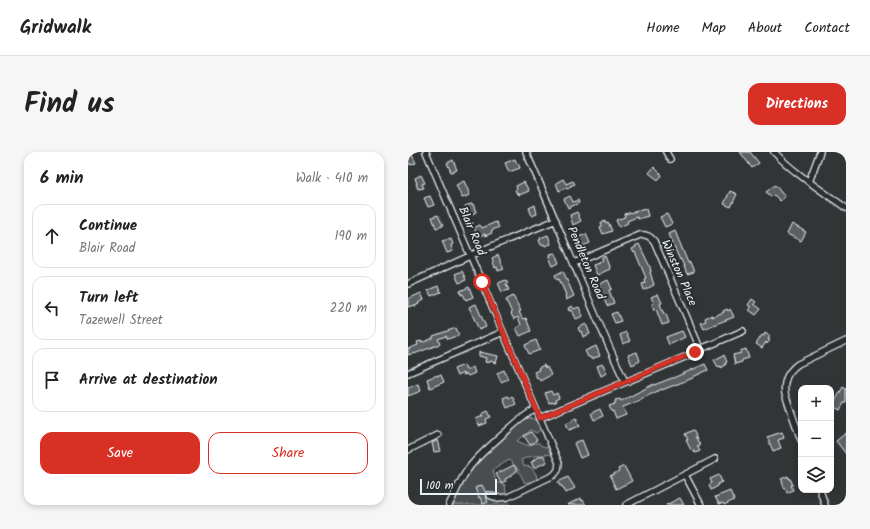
<!DOCTYPE html>
<meta charset="utf-8">
<style>
body{margin:0;font-family:Kalam,sans-serif;background:#f6f6f6;color:#222}
.controls{position:absolute;right:12px;bottom:12px;display:grid;overflow:hidden;border-radius:8px;box-shadow:0 2px 6px #0003}
.controls button{width:36px;height:36px;display:grid;place-items:center;padding:0;border:0;border-bottom:1px solid #e0e0e0;background:#fff;color:#222;font:20px sans-serif}
.scale{position:absolute;left:12px;bottom:10px;width:77px;box-sizing:border-box;padding-left:4px;border:2px solid #e8f1f8;border-top:0;font-size:11px;line-height:14px;white-space:nowrap;color:#e8f1f8;-webkit-text-stroke:3px #2a2d2e;paint-order:stroke}
.stop{position:absolute;width:12px;height:12px;margin:-9px;border:3px solid #d93025;border-radius:50%;background:#fff}
.stop.end{background:#d93025;border-color:#fff;box-shadow:0 1px 4px #0008}
.list{margin:0;padding:0;list-style:none}
h2{display:flex;justify-content:space-between;align-items:center;height:52px;margin:0;padding:0 16px;font-size:17px}
h2 small{font-size:13px;font-weight:400;color:#767676}
.list li{display:grid;grid-template-columns:26px 1fr auto;gap:12px;align-items:center;box-sizing:border-box;height:64px;margin:0 8px 8px;padding:0 8px;border:1px solid #e0e0e0;border-radius:12px}
.list b{display:block;font-size:15px;white-space:nowrap}
.list p{margin:0;font-size:13px;white-space:nowrap;color:#767676}
.list em{font-size:13px;font-style:normal;color:#767676}
.actions{display:flex;gap:8px;padding:12px 16px}
.actions a{flex:1;padding:9px 0;border:1px solid #d93025;border-radius:12px;text-align:center;font-size:14px;color:#d93025}
.actions .main{background:#d93025;color:#fff}
.icon{flex:none;width:22px;height:22px;fill:none;stroke:currentColor;stroke-width:2;stroke-linecap:round;stroke-linejoin:round}
.map{position:relative;flex:none;width:438px;height:353px;overflow:hidden;border-radius:12px}
header{display:flex;align-items:center;gap:24px;box-sizing:border-box;height:56px;padding:0 20px;background:#fff;border-bottom:1px solid #e0e0e0}
header strong{font-size:19px}
nav{display:flex;gap:22px;margin-inline-start:auto;font-size:14px}
.intro{display:flex;align-items:center;justify-content:space-between;box-sizing:border-box;height:96px;padding:0 24px}
h1{margin:0;font-size:28px}
.button{padding:10px 18px;border-radius:12px;background:#d93025;color:#fff;font-size:14px;font-weight:700}
main{display:flex;gap:24px;padding:0 24px}
aside{flex:1;background:#fff;border-radius:12px;box-shadow:0 2px 6px #0003}
.map>svg:first-child{display:block}
.green{fill:#494d4f;stroke:#989fa4}
.building{fill:#5c6063;stroke:#e8f1f8}
.lines{fill:none;stroke-linecap:round;stroke-linejoin:round}
.minor-casing{stroke:#e8f1f8;stroke-width:8}
.minor{stroke:#2a2d2e;stroke-width:5.5}
.route{stroke:#d93025;stroke-width:5}
.labels{text-anchor:middle;dominant-baseline:central;stroke-width:4;stroke-linejoin:round;paint-order:stroke}
.street-label{font-size:12px;fill:#e8f1f8;stroke:#2a2d2e}
</style>
<header>
<strong>Gridwalk</strong>
<nav><a>Home</a><a>Map</a><a>About</a><a>Contact</a></nav>
</header>
<div class="intro"><h1>Find us</h1><a class="button">Directions</a></div>
<main>
<aside>
<h2>6 min<small>Walk · 410 m</small></h2>
<ul class="list">
<li><svg class="icon" aria-label="ahead" viewBox="0 0 24 24"><path d="M12 20V5M6 11l6-6 6 6"/></svg><div><b>Continue</b><p>Blair Road</p></div><em>190 m</em></li>
<li><svg class="icon" aria-label="left" viewBox="0 0 24 24"><path d="M17 20v-9H6M10 6l-5 5 5 5"/></svg><div><b>Turn left</b><p>Tazewell Street</p></div><em>220 m</em></li>
<li><svg class="icon" aria-label="arrive" viewBox="0 0 24 24"><path d="M6 21V4h12l-3 4 3 4H6"/></svg><div><b>Arrive at destination</b></div></li>
</ul>
<div class="actions"><a class="main">Save</a><a>Share</a></div>
</aside>
<div class="map">
<svg width="438" height="353" viewBox="0 0 438 353">
<rect width="100%" height="100%" fill="#323536"/>
<filter id="ink" filterUnits="userSpaceOnUse"><feTurbulence type="fractalNoise" baseFrequency=".025" numOctaves="2"/><feDisplacementMap in="SourceGraphic" scale="8" xChannelSelector="R" yChannelSelector="G"/><feConvolveMatrix kernelMatrix="1 2 1 2 8 2 1 2 1" color-interpolation-filters="sRGB"/></filter>
<g filter="url(#ink)">
<path class="green" d="M123,266l9,3 2,8 -6,4 -5,-3 -14,11 12,5 6,-3h4l3,3 8,2 1,6 -23,3 -7,3 3,6 7,1 5,7 1,6 -12,3 -8,-15 -8,-8 -16,10 3,12 9,3 2,15 2,5h-59l8,-17 17,-26 46,-40z"/>
<path class="building" d="M332,0h10l9,11 -7,5z
M4,3l4,8 -6,2 -2,-5v-4z
M107,7l2,5 1,-1 2,5 -11,4 -4,-9z
M45,8l4,10 -6,2 -4,-9z
M246,15l8,8 -4,5 -9,-7z
M13,23l4,8 -3,1 2,4 -6,1 -2,-5h1l-2,-6z
M155,27l3,5 7,-3 2,3 -5,2 1,1 -4,2 -1,-1 -7,3 -3,-8z
M56,29l6,14 -8,3 -6,-13z
M116,30l5,9 -10,4 -1,-2 -1,1 -2,-4 2,-1 -1,-3z
M367,33l10,12 -5,4 -6,-6 -2,2 -6,-5z
M322,39l7,3 -6,13 -7,-3z
M22,44l4,9 -6,2 -4,-9z
M162,44l3,6 5,-2 1,3 -11,5 -4,-9z
M63,52h2l3,8 -7,4 -4,-10z
M127,53l2,9 -5,2 -3,-8z
M238,57l2,7 -10,3 -1,-2 -10,4 1,2 -9,4 -3,-7 9,-3 -1,-3z
M169,60l4,9 -8,4 -3,-10z
M259,62l5,10 -7,3 -5,-10z
M30,63l5,11 -7,2 -4,-11z
M197,69v2l3,-1 4,9 -9,3 -3,-7 2,-1 -1,-3z
M88,70l3,5 -8,4 1,2 -7,3v-2l-7,3 -4,-9 6,-3 2,3z
M384,72l14,8 -5,9 -14,-7z
M267,79l13,32 2,-1 4,10 -7,2 -6,-15 -1,1 -5,-11 -6,-15z
M178,82l4,9 -7,3 -4,-9z
M140,83l3,9 -6,2 -1,-2 -3,1 -2,-5 2,-1 -1,-1z
M41,87v1l2,-1 2,5 -2,1 2,6 -6,2 -5,-12z
M231,92l11,23 1,5h-1l4,13 -10,5 -2,-6 3,-1 -1,-4 2,-1 -11,-26 -1,1 -2,-4 4,-2 -1,-1z
M147,101l4,10 -6,3 -4,-9 2,-1 -1,-2z
M90,103l6,14 -6,2 -1,-4 -2,1 -3,-10z
M197,104l5,13 -13,6 -4,-10 6,-2 -1,-1 4,-2 -1,-2z
M54,119l4,9 -7,3 -4,-9z
M155,119l11,25 -8,4 -1,-4 1,-1 -7,-16 -2,1 -2,-5z
M98,128l2,3 -2,1 3,6 -7,2 -4,-9z
M200,128l4,9 -3,1 5,13 -7,3 -9,-21z
M30,134l3,6 -10,4 -3,-6z
M61,135l4,10 -7,3 -3,-6 -2,1 -1,-4z
M13,141l3,7 -6,3 1,1 -4,2v-1l-7,2v-8z
M250,142l4,9 -2,1 4,10h2l3,9 -7,2 -6,-16 -2,1 -2,-6 2,-1 -3,-6z
M105,144l8,15 -2,1 2,4 2,3 3,-1 5,13 -11,5 -4,-8 5,-3 -3,-8 -4,2 -3,-5 1,-1 -6,-13z
M344,147l4,3 -2,2 7,5 -5,6 -7,-5 2,-3 -3,-2z
M68,152l10,23 -7,3 -10,-23z
M164,154l2,3 5,-2 4,9 -7,3 -4,-9 -3,1 -1,-3z
M319,157l1,2 2,-2 4,8 -21,8 -9,4 -3,-6 5,-2 -1,-3 7,-3v2l12,-5 -1,-1z
M209,160l4,9 -6,2 -4,-9z
M178,172l4,10 -7,3 -2,-6 -1,1 -2,-4z
M48,176l3,7 -11,4 -2,-3 -8,3 2,5 -26,10v-1l-6,2v-6l10,-4 -1,-3 4,-1v1l2,-1 1,1 9,-4v-2z
M274,179l3,6 -16,8 -3,-8z
M218,180l4,9 -7,3 -3,-9z
M357,181l5,3 -2,3 2,1 -3,4 -1,-2 -4,6 -6,-4 6,-9 2,1z
M128,188l4,10 -11,4 -4,-9z
M188,194l4,10 -9,3 -1,-2h-2l-3,-6z
M338,197l3,9 -7,2v2l-7,2 -2,-9 8,-2 -1,-2z
M71,200l19,4 -2,7 -6,-2 -1,2 -4,-1 1,-4 -7,-2z
M229,200l3,9 -8,4 -4,-10z
M316,203l3,7 -2,1 1,2 -5,3v-2l-3,1 -4,-7z
M195,212l4,9 -6,3 -4,-10z
M297,212l3,6 -15,7v1l-31,12v-1l-21,10v1l-18,7 3,8 -10,4 -3,-8 -1,1 -3,-6 6,-2 -1,-1 2,-1 -1,-2 5,-1 1,2 33,-17v1l18,-7h1z
M56,213l2,5 7,-3 2,6 -7,3 -1,-2 -4,1v-2l-6,3 -3,-7z
M136,213l1,3 2,-1 4,8 -11,6 -2,-4 -1,1 -3,-6 5,-2 -1,-2z
M96,218l4,9 -7,3 -4,-9z
M30,223v1l3,-1 3,7 -14,6 -3,-9z
M10,232l3,7 -13,5v-8z
M435,235l3,2v14h-2l-4,7 -6,-3 2,-3 -2,-1z
M143,239l2,4 4,-2 2,5 -4,2 1,2 -5,1v-1l-2,1 -4,-10z
M100,244l1,2 3,-2 4,8 -9,4 -4,-10z
M192,257l3,7 -9,4 -3,-7z
M80,259l3,6 -5,2 1,4 -8,3 -3,-7 7,-3 -1,-2z
M168,265l4,9 -11,4 -3,-7 7,-3 -1,-1z
M285,278l3,6h-1l5,9 -3,1 3,5 -5,2 -3,-4 -1,1 -5,-10h2l-3,-6z
M123,280l6,8 -7,5 -6,-9z
M374,280l2,6 -6,2 3,8 -8,3 -6,-14z
M438,281v21l-10,-13z
M30,288l3,11 -7,1 -2,-9z
M174,288l6,15 -8,3 -6,-15z
M135,303l4,7 -13,6 -3,-6 3,-1 -1,-1z
M106,313l3,6 -6,4v1l-6,3 1,2 -5,2 -5,-9z
M216,314l8,15 -16,8 -6,-13 9,-5 -1,-2z
M311,323l3,7 -4,2v2l-7,4 -2,-5 3,-2 -2,-4z
M380,324l1,3 1,-1 3,7h-2l2,5 -6,3 -1,-4 -1,1 -3,-8h1l-2,-3z
M160,325l7,11 -9,5 -4,-7h-2l-2,-4z
M74,333l4,8 -1,3 3,6 -5,2 -3,-7 -1,1 -4,-10z
M322,339l4,9 -10,5 -1,-2 -4,1 -4,-7z
M173,346l1,3 1,-1 3,5h-19z
M272,346l4,7h-18z"/>
<g class="lines">
<defs>
<path id="minor" d="M18,0l133,311 -1,7 -4,5 -46,22 -11,1 -8,-3
M118,0c34,76 64,154 99,230
M258,0l4,7
M366,0c21,22 47,38 72,56
M401,30l11,-30
M166,111l66,-28c6,-1 10,1 14,6l43,100 1,3 -2,7
M0,132l77,-35 71,-29
M0,221l95,-41
M132,266l152,-64 4,-3 19,-8 28,-12
M393,288l-16,-46c-2,-13 2,-22 13,-30l48,-23
M0,298l30,-15
M277,323l16,30
M412,338l5,15
M41,353c6,-11 10,-22 17,-33 9,-14 22,-24 34,-35 12,-10 22,-21 36,-28
M218,353l89,-46"/>
</defs>
<use href="#minor" class="minor-casing"/>
<use href="#minor" class="minor"/>
</g>
</g>
<g class="lines" filter="url(#ink)">
<path class="route" d="M74,130l58,136 155,-66"/>
</g>
<g class="labels">
<g class="street-label">
<text transform="translate(64 79) rotate(67)">Blair Road</text>
<text transform="translate(178 111) rotate(67)">Pendleton Road</text>
<text transform="translate(271 121) rotate(66)">Winston Place</text>
</g>
</g>
</svg>
<div class="controls">
<button>+</button>
<button>−</button>
<button><svg class="icon" aria-label="layers" viewBox="0 0 24 24"><path d="M12 4l9 5-9 5-9-5zM3 14l9 5 9-5"/></svg></button>
</div>
<div class="scale">100 m</div>
<div class="stop" style="left:74px;top:130px"></div>
<div class="stop end" style="left:287px;top:200px"></div>
</div>
</main>
